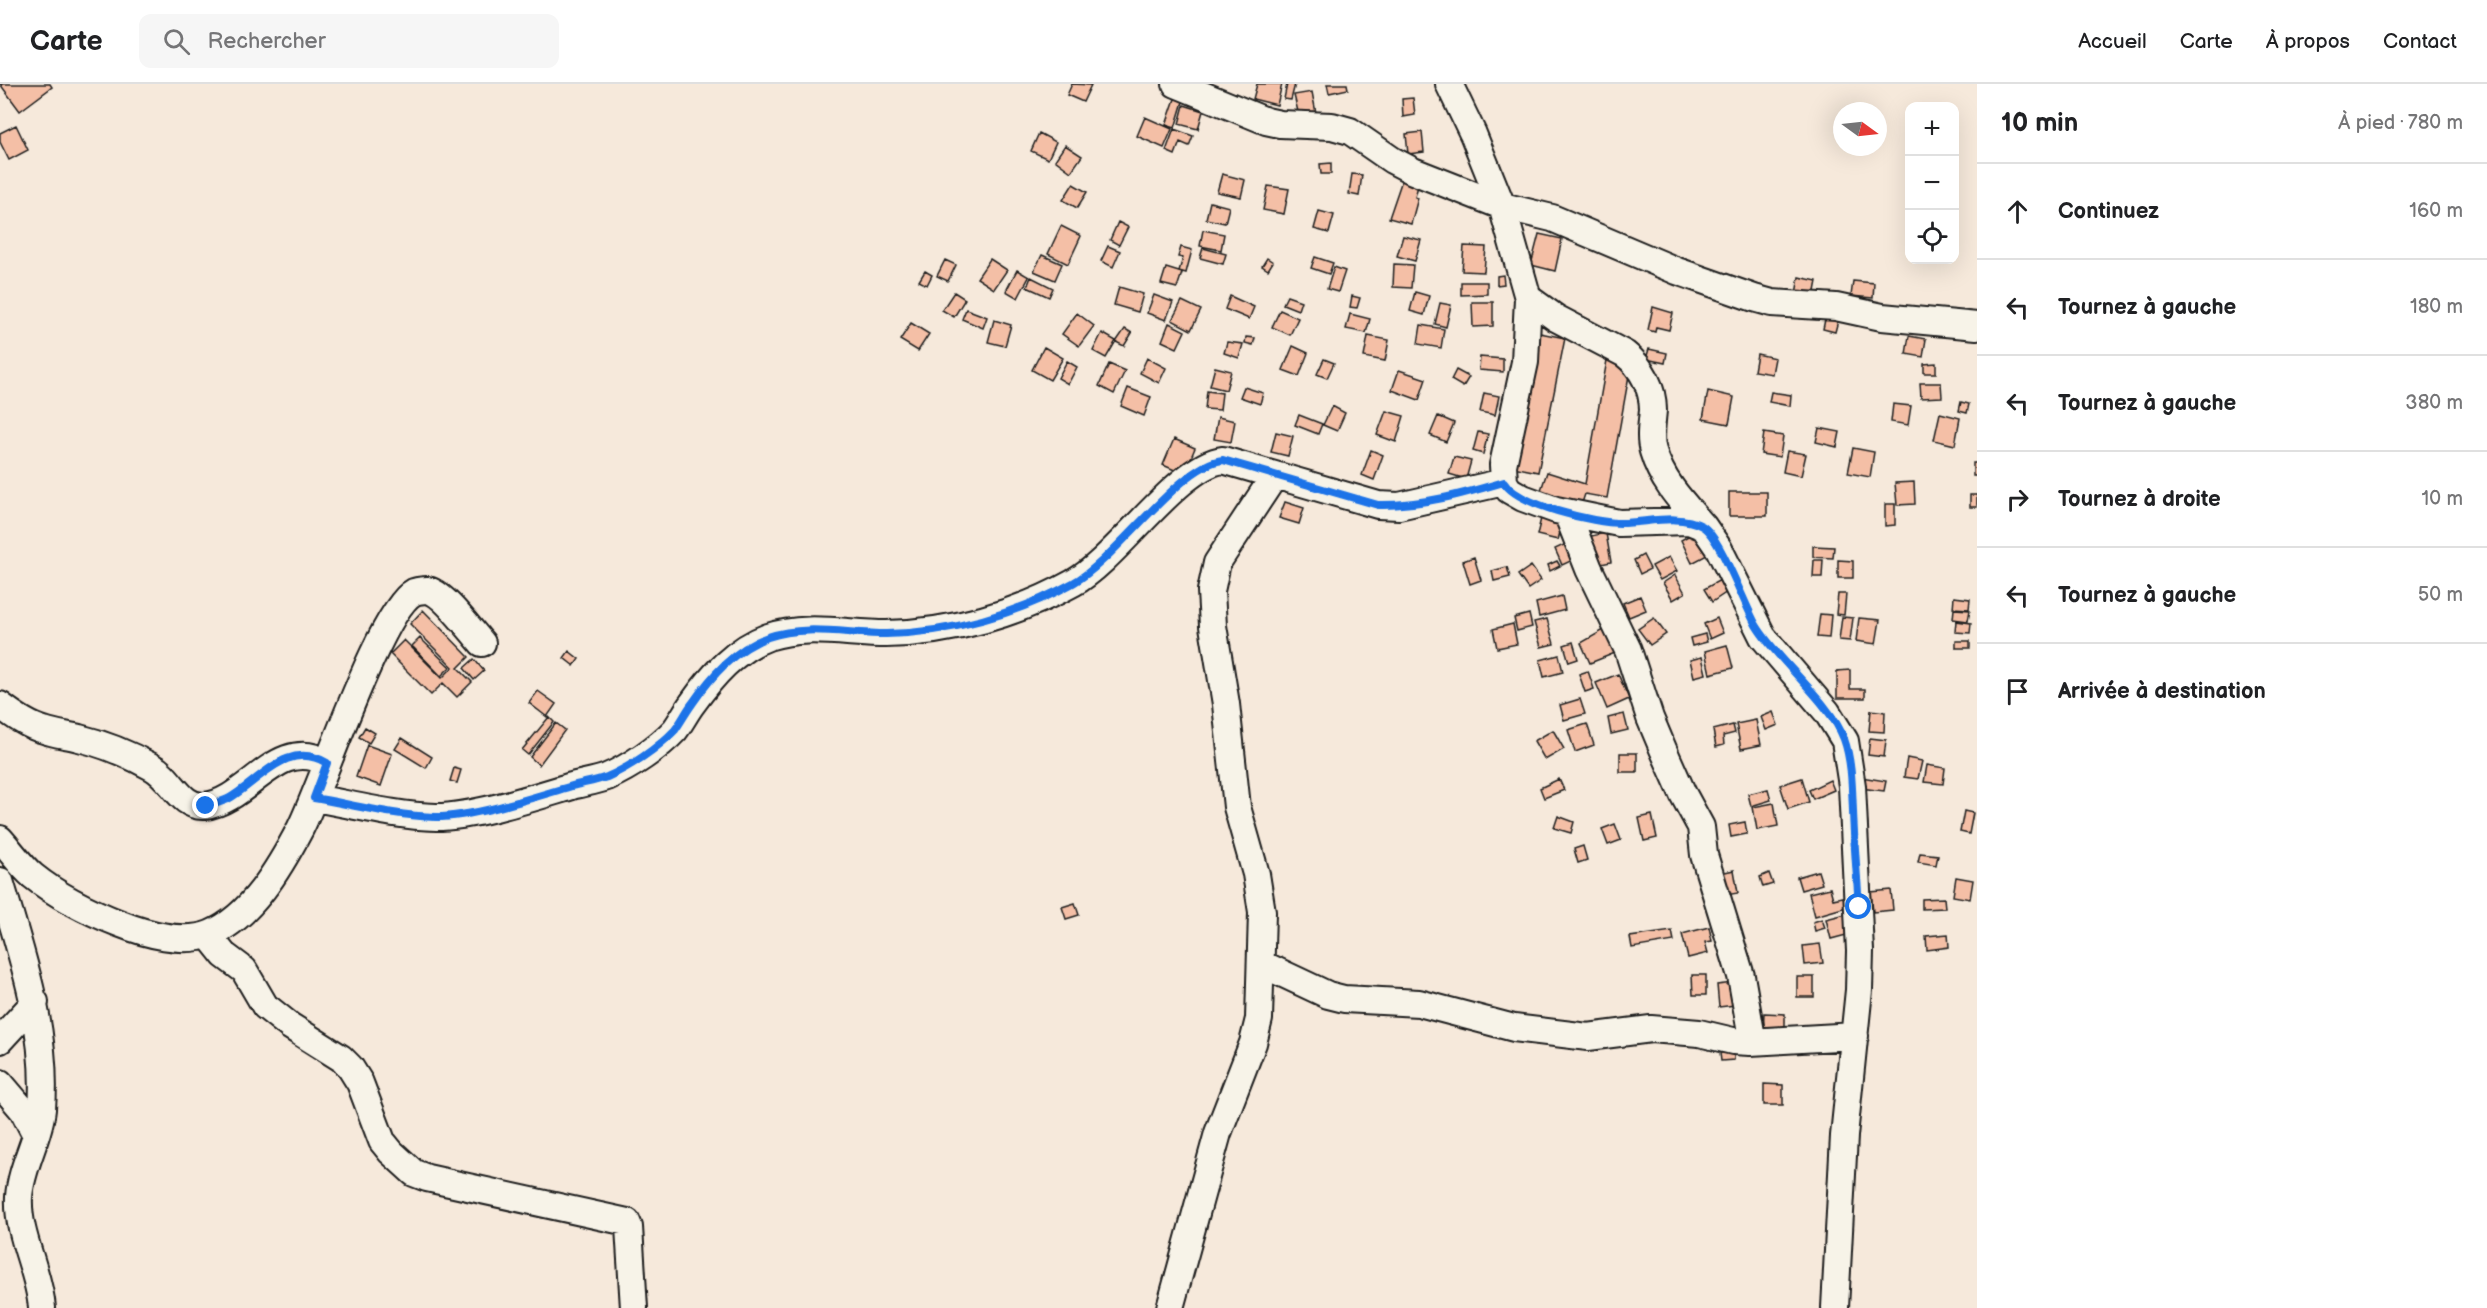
<!DOCTYPE html>
<html lang="fr">
<meta charset="utf-8">
<style>
body{margin:0;font-family:"Balsamiq Sans",sans-serif;background:#f6f6f6;color:#202124}
.controls{position:absolute;right:18px;top:18px;display:grid;overflow:hidden;border-radius:12px;box-shadow:0 6px 24px #0002}
.controls button{width:54px;height:54px;display:grid;place-items:center;padding:0;border:0;border-bottom:2px solid #e0e0e0;background:#fff;color:#202124;font:30px sans-serif}
.compass{position:absolute;left:1833px;top:18px;width:54px;height:54px;border-radius:50%;background:#fff;box-shadow:0 6px 24px #0002;rotate:105deg}
.stop{position:absolute;width:18px;height:18px;margin:-14px;border:4px solid #1a73e8;border-radius:50%;background:#fff}
.stop.end{background:#1a73e8;border-color:#fff;box-shadow:0 2px 6px #0008}
.list{margin:0;padding:0;list-style:none}
h2{display:flex;justify-content:space-between;align-items:center;height:78px;margin:0;padding:0 24px;font-size:26px}
h2 small{font-size:20px;font-weight:400;color:#757577}
.list li{display:grid;grid-template-columns:39px 1fr auto;gap:18px;align-items:center;box-sizing:border-box;height:96px;padding:0 24px;border-top:2px solid #e0e0e0}
.list b{display:block;font-size:22px;white-space:nowrap}
.list em{font-size:20px;font-style:normal;color:#757577}
.icon{flex:none;width:33px;height:33px;fill:none;stroke:currentColor;stroke-width:2;stroke-linecap:round;stroke-linejoin:round}
.map{position:relative;flex:none;width:1977px;height:1224px;overflow:hidden}
header{display:flex;align-items:center;gap:36px;box-sizing:border-box;height:84px;padding:0 30px;background:#fff;border-bottom:2px solid #e0e0e0}
header strong{font-size:28px}
nav{display:flex;gap:33px;margin-inline-start:auto;font-size:21px}
.search{width:420px;height:54px;background:#f6f6f6;display:flex;align-items:center;gap:15px;box-sizing:border-box;padding:0 21px;border-radius:12px;color:#757577;font-size:22px}
main{display:flex}
aside{flex:1;background:#fff}
.map>svg:first-child{display:block}
.building{fill:#f4bfa6;stroke:#1c1c1c;stroke-width:1.5}
.lines{fill:none;stroke-linecap:round;stroke-linejoin:round}
.minor-casing{stroke:#1c1c1c;stroke-width:30}
.minor{stroke:#f7f3e8;stroke-width:26}
.route{stroke:#1a73e8;stroke-width:8}
</style>
<header>
<strong>Carte</strong>
<div class="search"><svg class="icon" aria-label="search" viewBox="0 0 24 24"><circle cx="10" cy="10" r="6"/><path d="M15 15l6 6"/></svg>Rechercher</div>
<nav><a>Accueil</a><a>Carte</a><a>À propos</a><a>Contact</a></nav>
</header>
<main>
<div class="map">
<svg width="1977" height="1224" viewBox="0 0 1977 1224">
<rect width="100%" height="100%" fill="#f6e9db"/>
<filter id="ink" filterUnits="userSpaceOnUse"><feTurbulence type="fractalNoise" baseFrequency=".0167" numOctaves="2"/><feDisplacementMap in="SourceGraphic" scale="12" xChannelSelector="R" yChannelSelector="G"/><feConvolveMatrix kernelMatrix="1 2 1 2 8 2 1 2 1" color-interpolation-filters="sRGB"/></filter>
<g filter="url(#ink)">
<path class="building" d="M0,0h50l2,3 -32,24z
M1072,0l19,1 -8,17 -16,-7z
M1257,0h25l-5,21 -24,-6z
M1287,0h8l-4,16 -7,-1z
M1327,0h20l1,5 -19,4z
M1312,8l4,21 -17,3 -5,-21z
M1177,9l8,2 -10,33 -9,-3z
M1413,14l2,17 -12,2 -1,-18z
M1184,21l19,6 -5,18 -19,-5z
M1145,33l27,12 -8,19 -27,-12z
M16,41l12,25 -19,10 -9,-18v-9z
M1174,45l19,7 -4,10 -9,-4 -5,13 -9,-4z
M1422,48l2,20 -16,2 -2,-20z
M1039,49l17,9 -8,17 -17,-8z
M1065,61l17,11 -11,16 -16,-12z
M1331,79v11h-10l-1,-10z
M1222,90l23,6 -4,17 -24,-5z
M1352,90l10,1 -3,21 -10,-2z
M1403,93l16,5 -4,15 3,1 -7,26 -22,-6z
M1073,100l14,8 -10,16 -14,-8z
M1268,102l21,3 -5,25 -21,-4z
M1210,118l19,5 -4,16 -19,-4z
M1319,127l15,4 -5,18 -15,-4z
M1118,138l10,5 -9,18 -9,-5z
M1061,142l20,10 -13,28 -20,-10z
M1203,146l21,4 -3,16 -21,-4z
M1539,150l23,5 -7,32 -24,-6z
M1403,152l18,4 -6,21 -18,-5z
M1108,162l12,5 -7,16 -12,-6z
M1464,162l22,1 -2,25 -22,-1z
M1181,163l11,3 -6,23 -7,-2 4,-13 -5,-1z
M1203,164l23,6 -3,10 -23,-6z
M1042,171l20,9 -7,16 -21,-9z
M1315,173l18,6 -4,11 -18,-6z
M1267,174l6,4 -5,8 -6,-4z
M990,175l17,11 -13,19 -17,-11z
M945,176l11,5 -8,16 -11,-5z
M1394,180l19,1 -2,23 -18,-1z
M1334,183l11,4 -7,21 -11,-3z
M1166,184l16,5 -5,15 -16,-4z
M1017,186l12,7 -11,21 -12,-7z
M925,187l7,4 -5,10 -8,-4z
M1503,191l1,9 -7,1v-9z
M1031,193l22,11 -4,9 -22,-10z
M1799,193l18,4 -3,16 -18,-3z
M1853,197l21,2 -1,15 -22,-2z
M1461,198h26v12l-26,1z
M1119,203l24,7 -5,18 -24,-7z
M954,208l11,7 -11,18 -12,-7z
M1415,208l14,4 -5,19 -14,-4z
M1154,211l19,7 -7,18 -19,-7z
M1230,212l24,11 -5,12 -24,-10z
M1287,212l14,5 -3,9 -15,-6z
M1352,212l8,2 -3,10 -7,-1z
M1182,217l19,9 -10,20 -19,-10z
M1472,218h21v24l-20,1z
M1440,219l11,2 -5,22 -11,-3z
M1653,223l20,6 -4,17 -13,-3 -1,5 -7,-2z
M966,225l21,8 -4,11 -21,-9z
M1280,226l18,8 -8,17 -18,-8z
M1827,226l13,3 -5,19 -12,-3z
M1077,229l17,13 -15,20 -17,-12z
M1350,230l20,5 -4,14 -20,-4z
M994,236l17,5 -6,21 -17,-4z
M911,239l18,11 -11,17 -18,-11z
M1169,239l16,8 -8,17 -15,-7z
M1421,241l23,4 -3,19 -23,-4z
M1125,245l7,4 -8,13 -8,-4z
M1102,249l14,8 -10,17 -13,-7z
M1540,249l25,5 -27,134 -25,-5z
M1368,252l21,4 -4,21 -21,-4z
M1909,252l17,3 -3,18 -17,-3z
M1246,253l9,1 -2,7 -8,-2z
M1227,258l16,2 -4,14 -15,-5z
M1293,262l15,7 -9,23 -16,-6z
M1044,263l19,11 -13,22 -18,-10z
M1649,265l18,4 -2,10 -19,-4z
M1757,270l18,4 -3,16 -18,-3z
M1480,273l23,2v13l-24,-2z
M1147,274l19,10 -7,15 -19,-10z
M1324,275l10,4 -7,15 -10,-4z
M1607,276l24,4 -24,134 -22,-4 -5,15 -41,-13 8,-24 38,12z
M1067,277l10,6 -9,17 -10,-6z
M1936,279v10h-12v-9z
M1109,280l16,7 -11,23 -15,-8z
M1215,283l16,4 -5,19 -16,-4z
M1399,286l27,9 -7,21 -27,-10z
M1456,286l13,7 -6,10 -12,-7z
M1920,299h21l1,14 -21,1z
M1244,303l19,6 -3,11 -20,-7z
M1128,304l23,9 -7,19 -23,-10z
M1207,307l15,2 -2,17 -15,-1z
M1708,307l26,6 -5,27 -26,-5z
M1771,308l20,3 -1,11 -21,-4z
M1484,309l15,3 -4,19 -15,-3z
M1961,318l8,2 -2,9 -8,-2z
M1893,320l18,2 -3,19 -17,-3z
M1332,322l13,7 -8,18 -14,-6z
M1386,327l18,5 -8,26 -19,-7z
M1940,329l20,5 -5,27 -21,-5z
M1299,331l23,9 -4,10 -23,-9z
M1438,332l16,7 -8,19 -16,-7z
M1218,333l17,4 -4,21 -17,-3z
M1819,344l21,4 -3,15 -21,-5z
M1276,348l17,4 -5,20 -17,-4z
M1478,348l10,2 -5,20 -10,-3z
M1764,349l19,3 -3,21 -19,-3z
M1174,355l21,9 -11,26 -21,-9z
M1853,364l21,4 -4,25 -22,-4z
M1371,366l12,5 -9,25 -12,-5z
M1787,367l19,3 -5,22 -18,-4z
M1454,373l17,4 -5,18 -17,-5z
M1973,379h4v13h-4z
M1914,398l1,22 -18,1 -2,-22z
M1729,408h38v24h-38z
M1970,411h7v12h-7z
M1285,418l19,6 -5,16 -20,-6z
M1885,420h10v21l-10,1z
M1542,430l6,1 -1,6 15,3 -4,16 -21,-5z
M1697,447l12,23 -17,9 -11,-23z
M1606,449l5,29 -15,3 -5,-29z
M1568,459l7,16 -13,6 -7,-16z
M1813,462l21,1 -1,11 -20,-1z
M1643,471l7,14 -10,5 -6,-14z
M1474,473l7,23 -11,4 -7,-23z
M1669,473l8,14 -17,9 -8,-14z
M1814,476h9l-1,17h-9z
M1838,476l15,1v17h-15z
M1557,477l3,5 -10,5 -2,-6z
M1531,482l10,14 -13,9 -10,-14z
M1507,483l3,10 -16,4 -2,-10z
M1675,491l10,18 -12,7 -10,-17z
M1720,496l7,12 -15,10 -8,-13z
M1838,510h8l-2,21 -8,-1z
M1562,512l3,14 -26,7 -3,-14z
M1640,512l6,14 -17,7 -6,-14z
M1954,513l16,2 -1,10 -16,-1z
M1954,525l16,1 -2,11 -15,-2z
M423,526l46,47 -11,11 14,14 -15,15 -14,-14 -12,12 -41,-41 14,-14 38,38 11,-11 -43,-43z
M1529,530l3,13 -15,4 -3,-13z
M1820,530l11,1 -2,23 -12,-1z
M1842,533l11,1 -3,23 -11,-1z
M1654,534l12,16 -16,11 -12,-16z
M1717,534l6,15 -13,6 -6,-15z
M1859,534l21,2 -4,24 -20,-3z
M1547,535l7,25 -13,3 -7,-25z
M1956,537l15,2 -1,10 -15,-1z
M1513,540l4,20 -20,4 -4,-19z
M1609,543l11,24 -30,12 -9,-20z
M1705,550l2,8 -15,4 -2,-8z
M420,554l30,29 -9,9 -29,-30z
M1956,557h14v7h-14z
M1573,558l5,17 -9,3 -5,-17z
M1727,561l6,23 -23,6 -5,-23z
M569,567l10,8 -5,7 -10,-8z
M1559,571l4,17 -19,5 -4,-17z
M1702,573l4,17 -12,3 -4,-17z
M474,575l10,12 -10,9 -10,-12z
M1850,586v19h15v9h-28v-27z
M1588,587l6,18 -9,3 -6,-18z
M1618,590l11,25 -22,10 -11,-26z
M538,607l18,13 -9,13 -18,-14z
M1580,615l5,15 -21,6 -4,-15z
M1871,626l14,2 -1,20 -15,-1z
M1773,628l5,13 -12,5 -5,-13z
M1624,630l4,16 -17,4 -3,-16z
M549,633l5,5 -26,33 -6,-5z
M1756,636l5,25 -20,4 -5,-25z
M556,639l9,7 -26,35 -9,-8z
M1587,640l7,21 -19,7 -7,-22z
M1733,641l2,8 -12,3 1,9 -8,2 -3,-17z
M365,643l10,6 -6,10 -10,-6z
M1553,646l11,19 -19,11 -11,-19z
M402,654l30,19 -6,11 -31,-19z
M1870,654l16,2 -2,17 -16,-2z
M367,661l25,9 -11,32 -25,-9z
M1620,669h17v19h-17z
M1907,674l15,3 -4,18 -14,-2z
M1927,681l18,3 -2,16 -19,-2z
M454,684l7,2 -4,13 -7,-2z
M1861,693l25,4 -2,10 -24,-3z
M1802,694l7,24 -21,7 -8,-24z
M1559,695l5,11 -20,8 -4,-10z
M1830,696l4,10 -21,9 -4,-9z
M1768,705l3,11 -20,6 -3,-12z
M1774,719l4,23 -21,4 -4,-23z
M1964,727l9,2 -4,21 -9,-2z
M1652,731l5,23 -13,3 -5,-23z
M1558,732l16,6 -3,11 -17,-5z
M1745,738l2,12 -16,3 -2,-12z
M1615,740l6,16 -13,5 -6,-16z
M1583,762l4,14 -9,3 -4,-14z
M1920,769l18,2 -2,10 -18,-3z
M1734,786l4,23 -18,3 -4,-22z
M1818,787l4,13 -21,6 -4,-13z
M1769,789l4,11 -10,3 -3,-10z
M1956,793l17,3 -3,19 -17,-3z
M1830,804l3,11 14,-3 3,10 -35,10 -6,-23z
M1891,806l2,20 -20,2 -2,-20z
M1944,814l1,10 -23,1v-10z
M1075,819l4,12 -13,4 -4,-12z
M1846,830l4,20 -19,5 -5,-20z
M1822,835l3,9 -10,3 -2,-9z
M1709,843l3,14 -7,1 3,11 -20,5 -6,-24z
M1672,847l2,10 -42,7 -2,-11z
M1948,850l1,13 -22,3 -1,-14z
M1820,860l3,19 -18,2 -2,-19z
M1692,891h14v20h-13z
M1797,893h17v20h-17z
M1733,899l2,22 -16,2 -2,-22z
M1764,929l21,1v19l-22,-1z
M1734,968v8l-13,1 -1,-8z
M1764,1000l19,1v20h-19z"/>
<g class="lines">
<defs>
<path id="minor" d="M1176,0l90,37 14,3 52,2 18,5 42,29 21,11 89,35 50,12 125,53 77,27 18,5 64,4 46,10 95,9
M1449,0l24,50 29,72 26,92 -3,64 -22,103 1,17 5,8 14,8 33,12 63,13 70,-2 15,6 15,22 44,88 64,75 18,29 7,45 8,165 -1,39 -15,146 -9,172
M1528,214l28,20 69,36c17,13 28,34 28,56 -1,13 -4,28 0,41 9,31 30,52 51,76
M1567,429l22,56 39,81 22,68 13,31 20,45 18,33 3,28 37,121 10,56 -1,10 105,-6
M0,621c13,10 28,21 44,25 11,4 24,5 35,8 25,6 51,17 73,29 20,10 28,41 53,39 44,-5 73,-72 122,-43
M314,714c40,7 82,18 122,19 38,0 99,-20 136,-31 11,-3 24,-5 35,-9 23,-10 51,-29 68,-47 6,-8 11,-18 17,-26 20,-28 43,-55 76,-67 38,-13 79,-3 118,-3 65,-1 131,-20 187,-51 44,-24 106,-118 150,-123l155,45 21,1 105,-24
M0,755c11,12 21,27 33,37 26,21 57,36 88,48 25,10 62,20 89,10 41,-17 70,-67 90,-105 22,-43 80,-219 114,-237 2,-1 10,-2 13,-2 16,2 44,41 55,53
M0,797c22,75 48,149 42,228 -3,30 -21,57 -23,88 -2,38 20,73 23,111
M208,851l16,20 20,15 21,36 25,20 51,32 9,9 10,16 22,58 9,11 23,21 13,5 200,44 2,5 5,81
M1262,880l66,31 16,4 75,4 95,25 74,9 63,-8 48,4 34,8 17,1
M0,956l35,-38
M0,999l23,27 13,25
M1170,1224l48,-175 35,-90 6,-24 3,-107 -6,-38 -19,-67 -11,-103 -13,-78 -2,-35 6,-28 58,-88"/>
</defs>
<use href="#minor" class="minor-casing"/>
<use href="#minor" class="minor"/>
</g>
</g>
<g class="lines" filter="url(#ink)">
<path class="route" d="M206,722c8,-2 15,-4 22,-7 32,-18 59,-60 99,-36l-13,35c40,7 81,18 122,19 38,0 99,-20 136,-31 11,-3 24,-5 35,-9 23,-10 51,-29 68,-47 6,-8 11,-18 17,-26 20,-29 43,-55 76,-67 38,-13 79,-3 118,-3 65,-1 131,-20 187,-51 44,-24 107,-119 150,-123l155,45c42,1 85,-11 126,-23 13,23 91,41 117,41 25,0 58,-10 81,3 18,10 42,78 54,99 22,37 74,76 88,114 8,22 8,50 9,72 1,32 4,64 6,96"/>
</g>
</svg>
<div class="controls">
<button>+</button>
<button>−</button>
<button><svg class="icon" aria-label="locate" viewBox="0 0 24 24"><circle cx="12" cy="12" r="6"/><path d="M12 2v4M12 18v4M2 12h4M18 12h4"/></svg></button>
</div>
<svg class="compass" viewBox="-18 -18 36 36"><path d="M0-13l5 13h-10z" fill="#e53935"/><path d="M0 13l5-13h-10z" fill="#757577"/></svg>
<div class="stop" style="left:1859px;top:823px"></div>
<div class="stop end" style="left:206px;top:722px"></div>
</div>
<aside>
<h2>10 min<small>À pied · 780 m</small></h2>
<ul class="list">
<li><svg class="icon" aria-label="ahead" viewBox="0 0 24 24"><path d="M12 20V5M6 11l6-6 6 6"/></svg><div><b>Continuez</b></div><em>160 m</em></li>
<li><svg class="icon" aria-label="left" viewBox="0 0 24 24"><path d="M17 20v-9H6M10 6l-5 5 5 5"/></svg><div><b>Tournez à gauche</b></div><em>180 m</em></li>
<li><svg class="icon" aria-label="left" viewBox="0 0 24 24"><path d="M17 20v-9H6M10 6l-5 5 5 5"/></svg><div><b>Tournez à gauche</b></div><em>380 m</em></li>
<li><svg class="icon" aria-label="right" viewBox="0 0 24 24"><path d="M7 20v-9h11M14 6l5 5-5 5"/></svg><div><b>Tournez à droite</b></div><em>10 m</em></li>
<li><svg class="icon" aria-label="left" viewBox="0 0 24 24"><path d="M17 20v-9H6M10 6l-5 5 5 5"/></svg><div><b>Tournez à gauche</b></div><em>50 m</em></li>
<li><svg class="icon" aria-label="arrive" viewBox="0 0 24 24"><path d="M6 21V4h12l-3 4 3 4H6"/></svg><div><b>Arrivée à destination</b></div></li>
</ul>
</aside>
</main>
